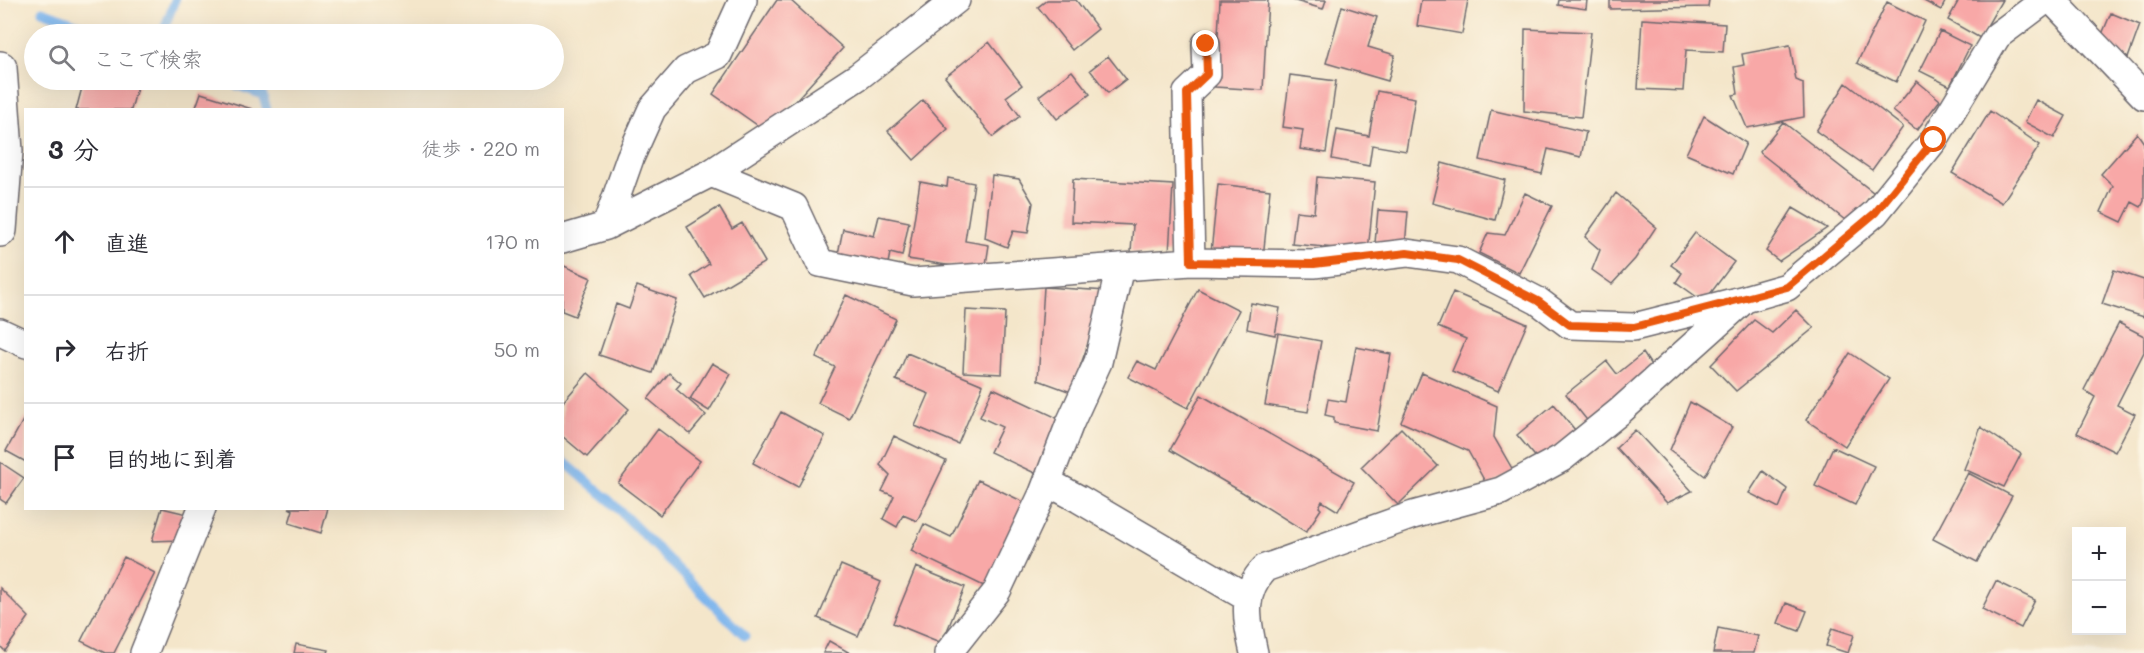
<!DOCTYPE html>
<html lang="ja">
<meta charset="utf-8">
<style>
body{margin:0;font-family:Mali,"Klee One",sans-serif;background:#f7f7f7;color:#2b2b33}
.controls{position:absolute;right:18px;bottom:18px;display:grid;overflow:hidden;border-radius:0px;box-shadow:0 6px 24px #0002}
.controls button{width:54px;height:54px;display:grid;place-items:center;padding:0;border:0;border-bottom:2px solid #e1e1e2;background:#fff;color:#2b2b33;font:30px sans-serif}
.stop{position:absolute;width:18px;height:18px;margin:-14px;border:4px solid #ea580c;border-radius:50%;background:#fff}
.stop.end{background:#ea580c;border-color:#fff;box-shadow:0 2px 6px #0008}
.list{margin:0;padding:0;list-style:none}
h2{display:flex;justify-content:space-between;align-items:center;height:78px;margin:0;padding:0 24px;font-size:26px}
h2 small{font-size:20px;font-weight:400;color:#7c7c81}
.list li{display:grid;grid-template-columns:39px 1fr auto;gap:18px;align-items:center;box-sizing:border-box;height:108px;padding:0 24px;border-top:2px solid #e1e1e2}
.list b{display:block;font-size:22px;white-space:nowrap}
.list em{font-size:20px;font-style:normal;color:#7c7c81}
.icon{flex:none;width:33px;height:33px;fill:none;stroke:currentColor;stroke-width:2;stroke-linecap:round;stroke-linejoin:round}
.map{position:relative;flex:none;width:2144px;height:653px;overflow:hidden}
.search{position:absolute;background:#fff;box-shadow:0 6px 24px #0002;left:24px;top:24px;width:540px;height:66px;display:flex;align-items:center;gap:15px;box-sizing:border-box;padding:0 21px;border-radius:33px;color:#7c7c81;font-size:22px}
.panel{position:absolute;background:#fff;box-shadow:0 6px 24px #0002;left:24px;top:108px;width:540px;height:402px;border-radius:0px}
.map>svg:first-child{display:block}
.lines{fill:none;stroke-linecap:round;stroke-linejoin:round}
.stream{stroke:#7db5ed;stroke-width:9}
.building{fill:#f8a8a7}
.minor-casing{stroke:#6c676d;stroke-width:30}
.trunk-casing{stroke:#6c676d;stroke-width:36}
.minor{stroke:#fff;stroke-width:27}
.trunk{stroke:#fff;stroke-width:33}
.route{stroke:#ea580c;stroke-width:8}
</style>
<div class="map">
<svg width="2144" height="653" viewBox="0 0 2144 653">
<rect width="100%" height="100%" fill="#fcf5e5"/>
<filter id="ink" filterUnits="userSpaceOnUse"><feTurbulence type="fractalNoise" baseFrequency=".0167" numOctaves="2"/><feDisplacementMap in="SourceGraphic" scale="12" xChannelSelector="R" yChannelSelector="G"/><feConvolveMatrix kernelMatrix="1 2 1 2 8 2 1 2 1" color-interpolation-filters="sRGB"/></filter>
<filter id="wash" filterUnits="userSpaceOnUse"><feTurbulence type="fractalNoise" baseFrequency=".008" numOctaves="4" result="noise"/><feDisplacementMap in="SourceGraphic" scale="24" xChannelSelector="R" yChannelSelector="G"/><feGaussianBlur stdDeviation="1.35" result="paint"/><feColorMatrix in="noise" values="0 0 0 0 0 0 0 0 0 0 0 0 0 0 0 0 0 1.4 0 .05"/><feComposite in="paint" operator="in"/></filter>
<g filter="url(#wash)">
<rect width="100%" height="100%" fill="#f4e6ca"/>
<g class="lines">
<path class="stream" d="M42,11l64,23
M162,34l13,-34
M222,80l41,15 4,15
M562,460l48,41 135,135"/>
</g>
<g id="blocks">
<path class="building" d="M777,0h13l53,48 -76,84 -54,-38z
M1047,0h29l22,29 -26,21 -34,-43z
M1220,0h48l-5,90 -48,-3z
M1292,0h34l-3,9z
M1421,0h47l-6,34 -45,-8z
M1559,0h28l-1,9 -28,-4z
M1610,0h99l-1,7 -98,2z
M1922,0h24l-5,10z
M1959,0h43l-22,38 -32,-18z
M1887,2l38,19 -29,61 -39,-19z
M1342,6l35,11 -9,30 27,8 -7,26 -62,-18z
M2111,13l29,12 -12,33 -28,-19z
M1642,19l83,5 -2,28 -37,-2 -3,41 -45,-2z
M1525,29l66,3 -10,85 -57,-6z
M1940,31l30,15 -20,40 -30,-15z
M989,42l33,43 -16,12 14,19 -27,21 -48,-60z
M1790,45l6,35 7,3 1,34 -57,11 -14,-33 5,-1 -4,-27 10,-2 -2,-11z
M1108,56l18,23 -18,14 -18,-23z
M1072,71l18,23 -33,25 -18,-23z
M1290,75l46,6 -10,72 -26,-4 3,-19 -20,-3z
M84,80h55l-8,30h-55z
M1917,81l23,19 -23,30 -24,-19z
M1846,83l57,44 -31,43 -56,-39z
M1377,91l38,7 -9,53 -34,-6 -3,21 -37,-7 5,-29 32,6z
M201,93l51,16v1h-57z
M923,100l25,29 -34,31 -26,-29z
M2036,100l30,16 -12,22 -29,-16z
M1491,110l95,22 -5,25 -33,-8 -6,25 -62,-14z
M1990,111l50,34 -38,58 -50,-30z
M1704,116l42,27 -13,31 -47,-20z
M1783,122l91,71 -24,31 -91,-72z
M2137,133l7,10v58l-3,6 -9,-5 -10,20 -21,-10 12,-26 -12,-12z
M1442,163l63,17 -10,40 -63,-17z
M992,175l27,4 14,24 -5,30 -15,-2 -6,16 -22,-9z
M1317,177l58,5 -7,69 -76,-7 4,-33 18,2z
M948,178l26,5 -9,58 24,4 -4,26 -77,-12 12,-77 27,5z
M1073,179l100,6 -4,69 -38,-2 2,-27 -62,-3z
M1218,184l52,6 -7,68 -52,-6z
M1525,193l27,13 -33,67 -40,-20 9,-20 17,2z
M1616,193l40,34 -21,32 -23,25 -20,-14 8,-20 -15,-13z
M719,207l13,22 10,-6 23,39 -60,36 -14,-22 18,-12 -22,-37z
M1793,208l34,20 -48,33 -13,-10z
M1378,210l30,2 -3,34 -30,-3z
M879,216l30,6 -7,34 -12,-3 -4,21 -50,-10 7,-35 31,7z
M1695,233l39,29 -30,40 -28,-20 6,-9 -11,-8z
M562,265l29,13 -16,38 -13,-5z
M2114,270l30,10v37l-42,-13z
M637,286l40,14 -24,73 -54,-18 17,-51 13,5z
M1044,287l63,4 -36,101 -33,-12z
M1198,289l41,21 -51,98 -60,-31 9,-16 19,9z
M1453,292l74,32 -29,67 -46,-20 14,-32 -28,-12z
M846,295l50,24 -47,99 -31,-15 17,-36 -19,-9z
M1251,303l29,5 -5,27 -28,-6z
M966,310l39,2 -3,62 -39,-2z
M1796,310l18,18 -78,63 -25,-26 43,-45 18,13z
M2119,323l25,13v16l-27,53 18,9 -20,38 -38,-19 18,-36 -11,-7z
M1278,333l43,8 -13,71 -43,-7z
M1356,347l35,7 -14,77 -43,-8v-6l-9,-2 3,-16 18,3z
M907,353l76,32 -25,59 -43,-18 14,-32 -33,-14z
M1643,353l12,18 -61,58 -28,-35 41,-33 10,13z
M1850,353l39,26 -44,67 -39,-26z
M712,363l19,11 -22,37 -19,-12z
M588,373l41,36 -42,48 -25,-21v-33z
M669,373l12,10 -5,6 30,26 -16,19 -42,-35z
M1422,373l75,33 -3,31 20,35 -26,15 -20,-36 -67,-29z
M993,388l73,34 -25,54 -51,-24 12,-25 -22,-10z
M1201,395l153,87 -16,29 -16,-10 -3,6 2,2 -15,23 -64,-40 -72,-42z
M1690,402l42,25 -27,49 -35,-26z
M1554,404l21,26 -36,31 -22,-26z
M781,412l44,24 -27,51 -45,-24z
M26,415v47l-20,-11z
M1981,427l40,27 -17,33 -40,-18z
M1401,428l37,38 -40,39 -37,-38z
M658,429l42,32 -40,54 -42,-32z
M1635,430l57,61 -25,12 -51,-55z
M894,436l52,25 -29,60 -14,-6 -6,12 -14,-8 11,-23 -12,-5 8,-16 -10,-10z
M1833,447l41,19 -19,39 -40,-19z
M0,462l24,16 -18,25 -6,-4z
M1763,471l24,18 -8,19 -30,-15z
M1968,473l44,23 -35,66 -44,-23z
M978,480l52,25 -40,84 -79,-38 13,-27 27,13z
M162,508l25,6 -7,26 -28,1z
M328,508l-7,25 -32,-10 4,-13 -4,-2z
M124,557l31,16 -41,80h-9l-24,-12z
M841,565l40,17 -23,54 -40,-18z
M916,567l49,20 -23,56 -49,-20z
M1996,581l39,19 -14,28 -39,-19z
M0,588l29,29 -24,34 -5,-5z
M1786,603l21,8 -8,20 -21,-8z
M1718,628l40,8 -4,17h-41z
M1832,628l22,7 -6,18 -22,-7z
M829,641l21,12h-27z
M296,644l33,6 -1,3h-34z"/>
</g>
</g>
<g filter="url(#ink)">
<use href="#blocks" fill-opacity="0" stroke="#6c676d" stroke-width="1.5"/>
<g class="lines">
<defs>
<path id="minor" d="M2052,0l92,96
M711,173l83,34 26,56 93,19 278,-20 123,2 93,-11 51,7 80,41 32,24 64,2 111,-28
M606,226l24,-68 22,-49 34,-39 32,-15 25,-55
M562,239l44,-13 105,-53 148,-97 97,-76
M1191,262l-4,-169 20,-19 -1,-30
M0,332l26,12
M1043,493l27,-70 28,-61 22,-95
M144,653l58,-145
M948,653l49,-62 46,-98 12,-7 24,13 169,99
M1254,653c-7,-32 -14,-60 11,-85l148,-53 88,-24 61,-33 57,-46 126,-113 42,-12 88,-74 59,-73 63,-104 48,-36"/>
<path id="trunk" d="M0,68l6,83 -6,79"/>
</defs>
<use href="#minor" class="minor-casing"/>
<use href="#trunk" class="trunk-casing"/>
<use href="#minor" class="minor"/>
<use href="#trunk" class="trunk"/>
</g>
</g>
<g class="lines" filter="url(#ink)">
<path class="route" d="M1206,44l1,30 -20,19 4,169 123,2 93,-11 51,7 80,41 32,24 64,2 153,-40 88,-74 59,-73"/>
</g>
</svg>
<div class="controls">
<button>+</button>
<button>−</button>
</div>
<div class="stop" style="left:1934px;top:140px"></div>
<div class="stop end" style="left:1206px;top:44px"></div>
<div class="search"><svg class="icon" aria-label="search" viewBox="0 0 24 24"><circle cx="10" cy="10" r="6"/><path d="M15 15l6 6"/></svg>ここで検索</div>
<section class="panel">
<h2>3 分<small>徒歩 · 220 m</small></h2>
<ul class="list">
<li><svg class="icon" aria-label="ahead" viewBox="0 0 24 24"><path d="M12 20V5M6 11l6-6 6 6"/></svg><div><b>直進</b></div><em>170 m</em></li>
<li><svg class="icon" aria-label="right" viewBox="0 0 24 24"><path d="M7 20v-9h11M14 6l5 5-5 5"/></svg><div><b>右折</b></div><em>50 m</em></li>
<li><svg class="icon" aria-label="arrive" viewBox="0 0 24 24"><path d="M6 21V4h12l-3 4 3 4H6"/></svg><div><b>目的地に到着</b></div></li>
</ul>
</section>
</div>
